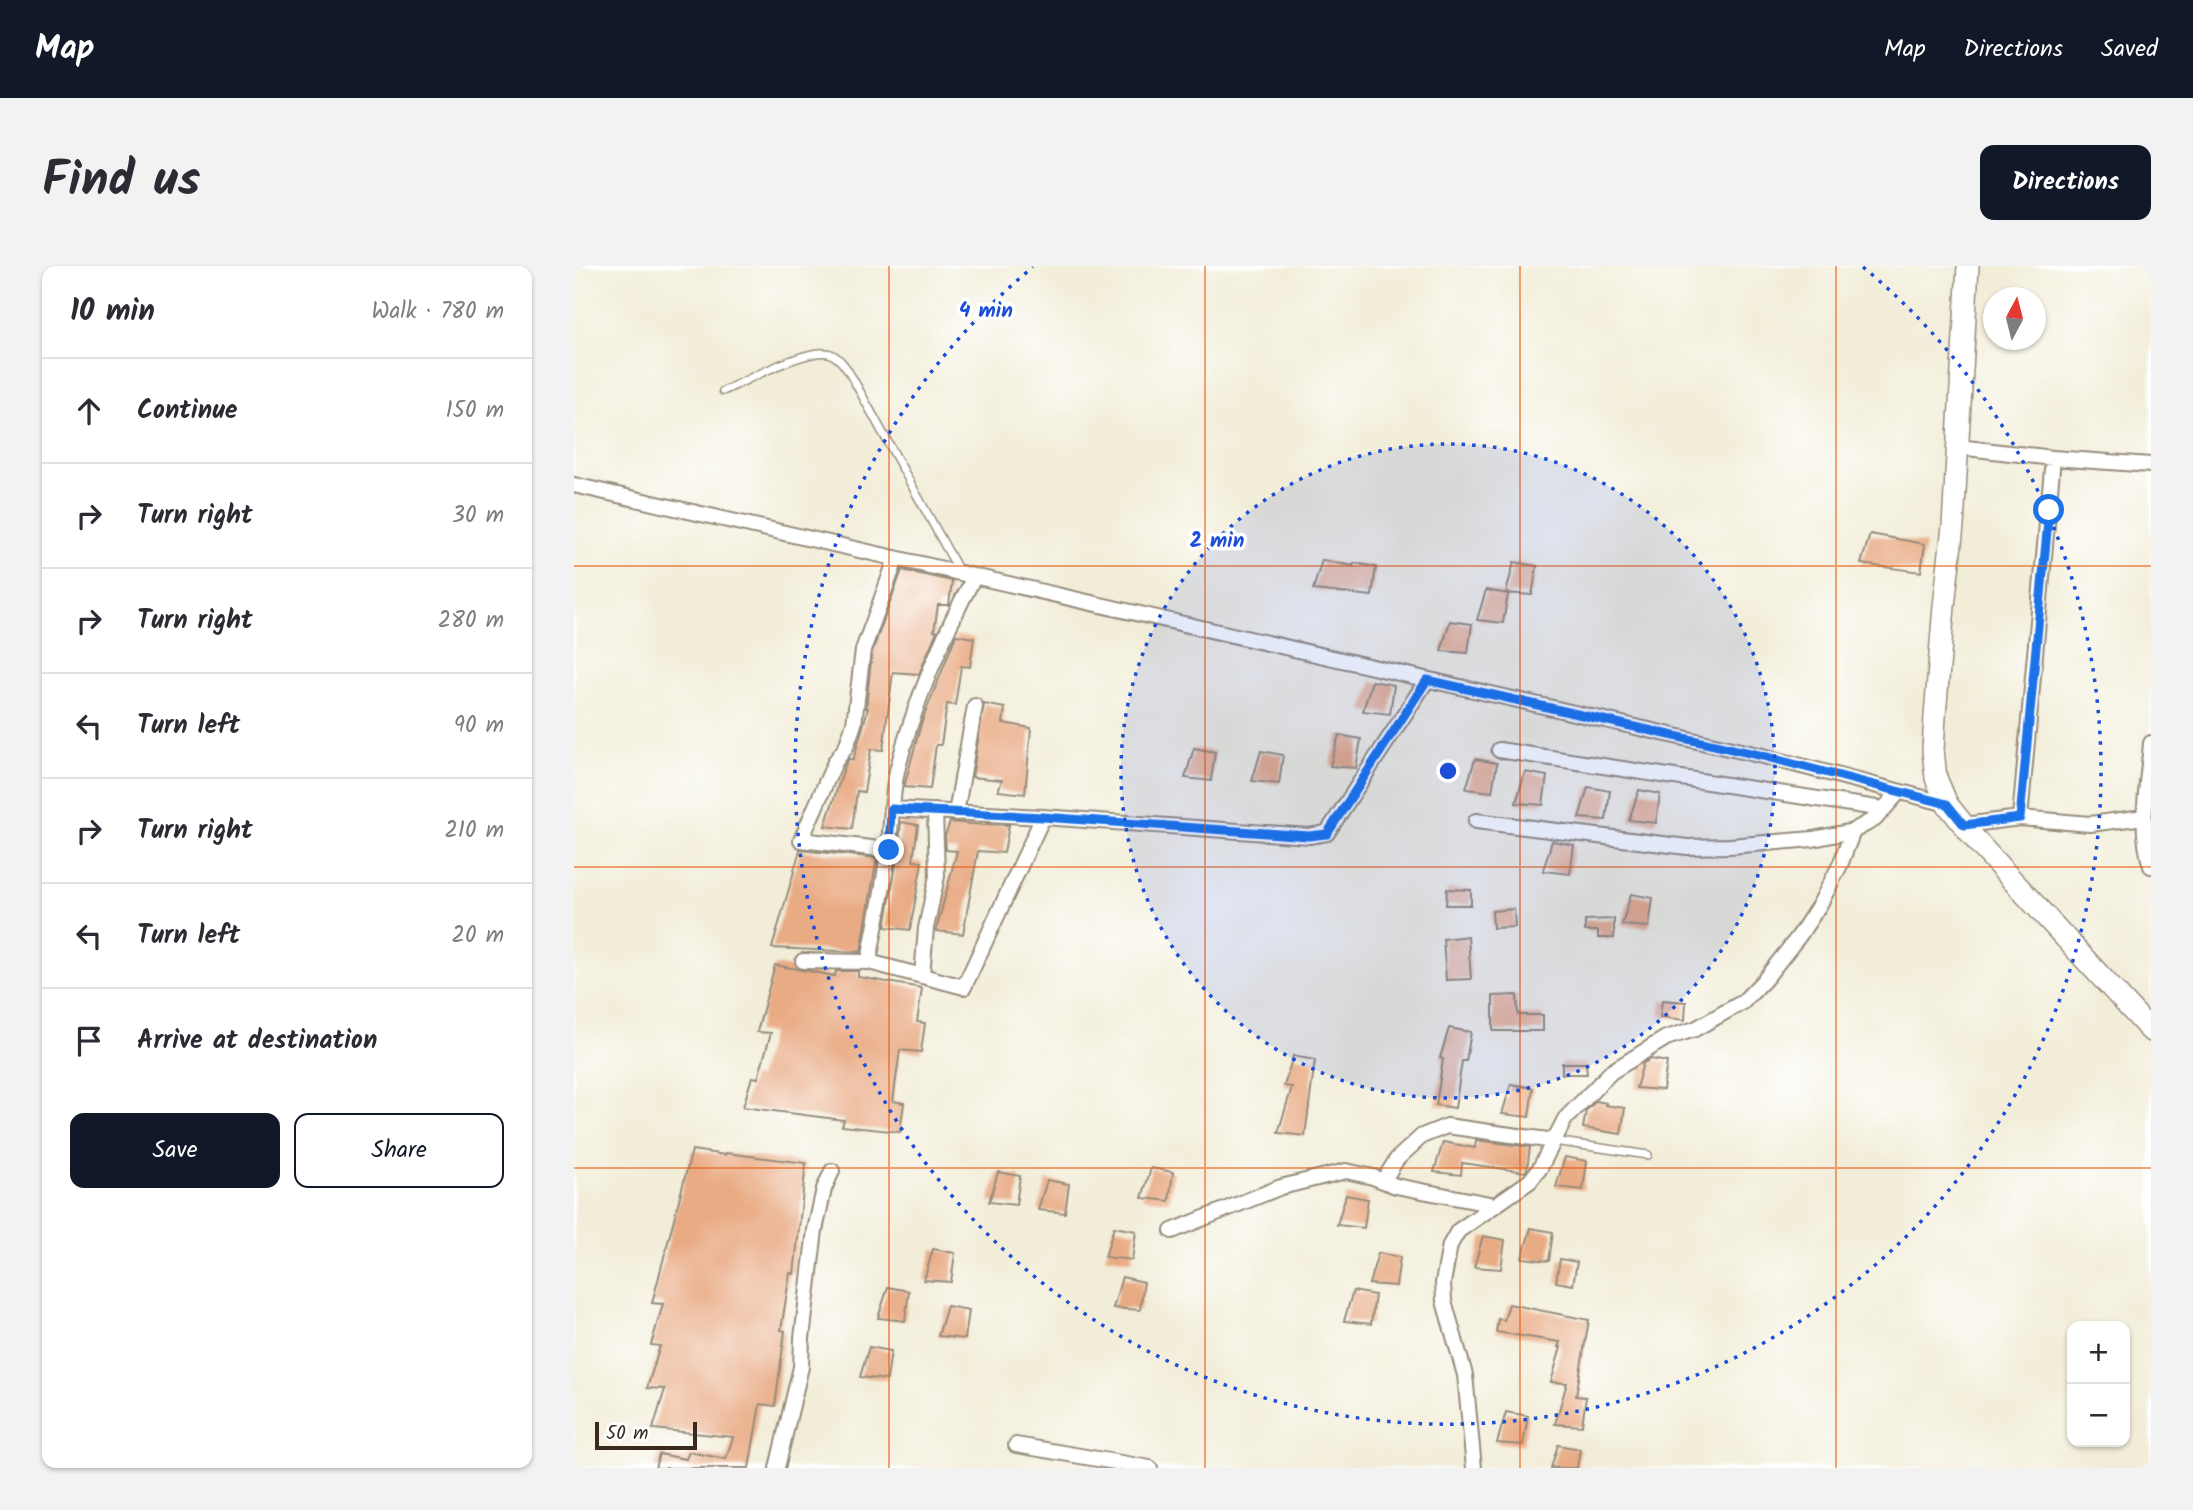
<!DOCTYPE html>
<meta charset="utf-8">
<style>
body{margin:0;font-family:Kalam,sans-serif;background:#f2f2f3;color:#2b2b33}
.controls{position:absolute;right:21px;bottom:21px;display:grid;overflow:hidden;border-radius:14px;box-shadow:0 2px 5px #0004}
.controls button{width:63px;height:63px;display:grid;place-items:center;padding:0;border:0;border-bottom:2px solid #e1e1e2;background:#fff;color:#2b2b33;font:35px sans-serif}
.compass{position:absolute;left:1409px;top:21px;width:63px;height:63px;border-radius:50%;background:#fff;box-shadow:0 2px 5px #0004;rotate:7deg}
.scale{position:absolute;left:21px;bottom:18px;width:102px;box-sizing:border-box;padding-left:7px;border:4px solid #3b2a1e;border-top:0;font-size:19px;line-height:24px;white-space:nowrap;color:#3b2a1e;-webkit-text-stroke:5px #fff;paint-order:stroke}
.stop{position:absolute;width:21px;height:21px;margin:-16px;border:5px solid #1a73e8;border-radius:50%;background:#fff}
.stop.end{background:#1a73e8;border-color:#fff;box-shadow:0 2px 7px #0008}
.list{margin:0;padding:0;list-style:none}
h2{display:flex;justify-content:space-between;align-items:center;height:91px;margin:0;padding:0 28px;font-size:30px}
h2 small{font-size:23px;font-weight:400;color:#7c7c81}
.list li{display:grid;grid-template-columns:46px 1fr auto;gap:21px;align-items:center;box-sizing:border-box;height:105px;padding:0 28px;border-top:2px solid #e1e1e2}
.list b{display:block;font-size:26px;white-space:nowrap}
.list em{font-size:23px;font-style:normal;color:#7c7c81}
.actions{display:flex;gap:14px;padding:21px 28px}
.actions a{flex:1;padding:16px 0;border:2px solid #111827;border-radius:14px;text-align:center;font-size:24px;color:#111827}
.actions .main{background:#111827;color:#fff}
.icon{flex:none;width:38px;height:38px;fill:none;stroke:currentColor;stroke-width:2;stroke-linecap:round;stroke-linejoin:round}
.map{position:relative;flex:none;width:1577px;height:1202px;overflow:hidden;border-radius:14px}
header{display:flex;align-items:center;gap:42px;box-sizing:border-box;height:98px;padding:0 35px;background:#111827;color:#fff}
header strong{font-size:33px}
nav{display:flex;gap:38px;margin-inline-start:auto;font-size:24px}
.intro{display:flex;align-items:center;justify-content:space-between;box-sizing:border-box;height:168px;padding:0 42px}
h1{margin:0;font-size:49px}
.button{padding:18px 32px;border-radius:14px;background:#111827;color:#fff;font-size:24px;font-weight:700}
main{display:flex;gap:42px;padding:0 42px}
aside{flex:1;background:#fff;border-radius:14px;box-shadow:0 2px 5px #0004}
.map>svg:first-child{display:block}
.building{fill:#e9ab84}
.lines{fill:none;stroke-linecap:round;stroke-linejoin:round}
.lane-casing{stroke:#968c7b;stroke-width:10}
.street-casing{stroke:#968c7b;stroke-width:18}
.secondary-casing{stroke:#968c7b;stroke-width:24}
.lane{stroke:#fff;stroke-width:7}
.street{stroke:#fff;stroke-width:14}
.secondary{stroke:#fff;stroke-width:21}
.route{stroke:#1a73e8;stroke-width:9}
.grid{fill:none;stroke:#e8590c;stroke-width:2;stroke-opacity:0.55}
.ring{fill:none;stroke:#1d4ed8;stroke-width:3.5;stroke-dasharray:3.5 7}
.centre{fill:#1d4ed8;stroke:#fff;stroke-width:3.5}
.ring-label{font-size:21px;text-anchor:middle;font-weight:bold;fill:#1d4ed8;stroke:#fff;stroke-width:7;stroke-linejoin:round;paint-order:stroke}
</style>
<header>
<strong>Map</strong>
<nav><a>Map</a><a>Directions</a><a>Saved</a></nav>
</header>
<div class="intro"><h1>Find us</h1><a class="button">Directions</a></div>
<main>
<aside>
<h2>10 min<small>Walk · 780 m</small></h2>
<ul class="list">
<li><svg class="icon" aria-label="ahead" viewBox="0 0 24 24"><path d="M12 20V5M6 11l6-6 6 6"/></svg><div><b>Continue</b></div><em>150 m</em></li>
<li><svg class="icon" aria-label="right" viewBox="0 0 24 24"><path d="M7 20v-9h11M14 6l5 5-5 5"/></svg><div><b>Turn right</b></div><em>30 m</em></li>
<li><svg class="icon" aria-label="right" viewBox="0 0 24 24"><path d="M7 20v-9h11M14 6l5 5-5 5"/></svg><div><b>Turn right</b></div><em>280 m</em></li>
<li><svg class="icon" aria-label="left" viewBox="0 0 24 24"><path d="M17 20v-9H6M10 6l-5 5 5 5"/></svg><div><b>Turn left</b></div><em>90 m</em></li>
<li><svg class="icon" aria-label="right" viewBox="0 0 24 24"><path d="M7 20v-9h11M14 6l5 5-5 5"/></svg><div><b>Turn right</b></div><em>210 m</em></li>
<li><svg class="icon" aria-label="left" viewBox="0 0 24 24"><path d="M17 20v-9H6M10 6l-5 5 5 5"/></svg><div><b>Turn left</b></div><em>20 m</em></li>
<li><svg class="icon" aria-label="arrive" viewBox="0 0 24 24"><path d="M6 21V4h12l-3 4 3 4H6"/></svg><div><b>Arrive at destination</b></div></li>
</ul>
<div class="actions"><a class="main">Save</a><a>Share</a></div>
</aside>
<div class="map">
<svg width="1577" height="1202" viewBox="0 0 1577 1202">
<rect width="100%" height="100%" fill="#fff"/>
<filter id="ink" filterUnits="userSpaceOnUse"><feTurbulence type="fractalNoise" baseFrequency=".0143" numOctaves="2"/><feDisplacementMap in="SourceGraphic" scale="14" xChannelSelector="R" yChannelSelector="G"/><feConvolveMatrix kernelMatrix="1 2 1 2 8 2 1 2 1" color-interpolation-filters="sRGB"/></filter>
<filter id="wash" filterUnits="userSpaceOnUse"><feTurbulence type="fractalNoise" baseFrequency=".00686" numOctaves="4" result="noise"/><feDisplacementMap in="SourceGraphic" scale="28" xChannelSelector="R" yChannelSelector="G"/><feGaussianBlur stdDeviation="1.57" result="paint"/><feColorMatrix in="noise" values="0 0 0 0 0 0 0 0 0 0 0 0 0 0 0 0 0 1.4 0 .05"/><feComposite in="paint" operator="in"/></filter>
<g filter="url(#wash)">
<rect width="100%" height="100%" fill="#f2edd8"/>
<g id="blocks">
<path class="building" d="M1296,268l55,10 -4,28 -60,-8z
M748,294l31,6 1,-3 22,4 -4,29 -59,-6z
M940,296l23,4 -5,29 -26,-2z
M328,304l50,11 -3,24h-11l-4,26h3l-18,43 -26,-2 -10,78 -12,-1 -7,43 -7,-1 -5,38 -27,-3 20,-61 4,-6 4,1 10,-33 5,-19h-2l6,-56z
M912,324l22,4 -5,29 -26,-3z
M876,355l22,3 -4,29 -27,-2z
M382,369l18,3 -4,29 -9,-1 -6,39 -8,-1 -6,41h-5l-6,44 -26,-2 17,-63z
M798,415l22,4 -4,29 -27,-3z
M410,438l21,4 -2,15 28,5 -6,66 -27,-3 4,-11 -30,-3z
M765,469l22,4 -5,29 -26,-2z
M620,482l21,4 -4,29 -26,-3z
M687,485l22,4 -4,29 -27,-3z
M901,493l22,4 -5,29 -26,-3z
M951,506l22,4 -4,29 -27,-2z
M1014,521l22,4 -4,29 -27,-2z
M1065,524l21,4 -4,29 -27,-3z
M327,556l17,3 -5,36 9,1 -12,68 -25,-3 13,-75z
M376,556l35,3 1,-1 23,1 -5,28 -26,-2 -15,83 -27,-3 21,-80 -11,-1 -1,-14z
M978,575l22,4 -4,29 -27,-3z
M226,584l77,8 -16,94 -89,-4z
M873,623l24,1v15h-25z
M1057,628l22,4 -4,29 -27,-2z
M940,643l1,18 -22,1 -1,-17z
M1040,653v19h-16v-7h-13v-11z
M894,670l3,43 -25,1 -3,-41z
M201,699l60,11 1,-5h22v6l64,11 -5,34 8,1 -4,29 -21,-2 -7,51 11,2 -4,29 -58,-6 2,-6 -101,-13 9,-30 6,1 13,-45 -14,-1z
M943,729l1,20h25v16h-50v-35z
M1088,734l24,2 -1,18 -25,-3z
M875,762l22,4 -5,29h-4l-7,47 -19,-3 7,-46 -3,-1z
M719,790l22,4 -10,76 -27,-3 14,-46 -8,-1z
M1077,793l16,3 -4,28 -27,-2 7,-25z
M988,797h24l1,11h-25z
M937,818l22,4 -4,29 -27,-3z
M1022,835l10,2 -1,2 20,3 -4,26 -38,-6 3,-17z
M902,874l54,7 -3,22 -2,3 -63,-9 -1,12 -27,-3 9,-30 32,6z
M118,884l33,5 1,-2 80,10 -12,111 -4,-1 -9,57 4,1 -10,75 -15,-2 -11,64h-94l4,-14 27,5 3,-7 37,7 7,-22 -80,-8 12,-40 -18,-1 13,-42 -9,-1 12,-41 -11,-1z
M991,891l22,4 -4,29 -27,-3z
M577,902l22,4 -4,29 -27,-3z
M424,906l22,4 -4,29 -27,-3z
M473,914l22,4 -4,29 -27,-3z
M772,929l22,4 -4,29 -27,-3z
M540,961l22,4 -4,29 -27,-3z
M957,962l22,4 -4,29 -27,-3z
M909,970l22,4 -4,29 -27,-2z
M359,983l22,4 -4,29 -27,-2z
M804,987l22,4 -4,29 -27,-2z
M986,993l17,3 -4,23 -17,-3z
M548,1011l22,5 -4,28 -27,-2z
M314,1021l21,4 -4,30 -27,-3z
M779,1025l22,4 -4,29 -27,-3z
M935,1038l80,16 -13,76 10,1 -4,29 -27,-2 12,-41 -16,-1 10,-35h-3l2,-5 -64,-10 2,-13 6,1z
M373,1040l22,4 -4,29 -27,-3z
M295,1081l22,4 -4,29 -27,-3z
M932,1146l22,4 -5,29 -26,-2z
M984,1179l22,4 -3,19h-26z"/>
</g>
</g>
<g filter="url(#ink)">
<use href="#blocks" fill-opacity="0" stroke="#968c7b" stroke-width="2"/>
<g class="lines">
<defs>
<path id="lane" d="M149,125c21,-9 88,-46 108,-37 11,5 16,16 22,25l106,192
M980,875l94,14"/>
<path id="street" d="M1384,181l95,11 98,7
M0,219l1189,271 184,48
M1577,477c-3,41 -13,83 0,123
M925,484l384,59
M317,543l152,8 266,19 18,-3 100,-153
M382,547l19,-107
M1446,552l33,-360
M902,555l211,26 43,-1 83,-7 40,-8 22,-12 23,-26
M1390,559l56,-7 70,6 54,-7
M315,584l-88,-10 34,-78 11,-15 8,-23 9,-74 33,-91
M229,695l66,1 95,25 79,-170
M295,696c6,-37 15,-74 19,-111 4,-27 3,-53 9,-80 16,-65 46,-136 77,-194
M348,710l4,-48 11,-52 -2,-65
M809,915l14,-22 25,-23 25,-10 107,15
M598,965l109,-44 65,-16 27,6 23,9 99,19
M442,1179l134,23
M203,1202l24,-101 1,-29 13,-108 9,-41 8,-18
M900,1202l-9,-93 -21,-74 -1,-18 7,-38 8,-14 72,-50 10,-13 25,-49 46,-47 55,-34 29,-9 48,-27 22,-23 34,-43 21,-32 20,-39 13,-34"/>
<path id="secondary" d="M1394,0l-15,260 -9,80 -9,110 -2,34 3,28 11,26 32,40 172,187"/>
</defs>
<use href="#lane" class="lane-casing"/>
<use href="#street" class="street-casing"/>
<use href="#secondary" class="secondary-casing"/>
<use href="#lane" class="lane"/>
<use href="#street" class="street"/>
<use href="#secondary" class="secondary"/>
</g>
</g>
<g class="lines" filter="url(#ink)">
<path class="route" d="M315,584l2,-41 152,8 266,19 18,-2 100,-154 336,76 184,48 17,21 56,-7 29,-308"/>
</g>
<path class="grid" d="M315,0v1202M631,0v1202M946,0v1202M1262,0v1202M0,300h1577M0,601h1577M0,902h1577"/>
<circle cx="874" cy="505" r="327" fill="#1d4ed8" fill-opacity=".12"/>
<g class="ring">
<circle cx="874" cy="505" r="327"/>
<path d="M1289 1A653 653 0 1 1 459 1"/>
</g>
<circle cx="874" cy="505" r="10" class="centre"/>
<g class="ring-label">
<text x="412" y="51">4 min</text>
<text x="643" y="281">2 min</text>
</g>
</svg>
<div class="controls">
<button>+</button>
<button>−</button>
</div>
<svg class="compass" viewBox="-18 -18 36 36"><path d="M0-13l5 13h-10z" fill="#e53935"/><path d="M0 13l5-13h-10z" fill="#7c7c81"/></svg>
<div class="scale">50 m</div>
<div class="stop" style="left:1475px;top:244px"></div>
<div class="stop end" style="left:315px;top:584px"></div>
</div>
</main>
